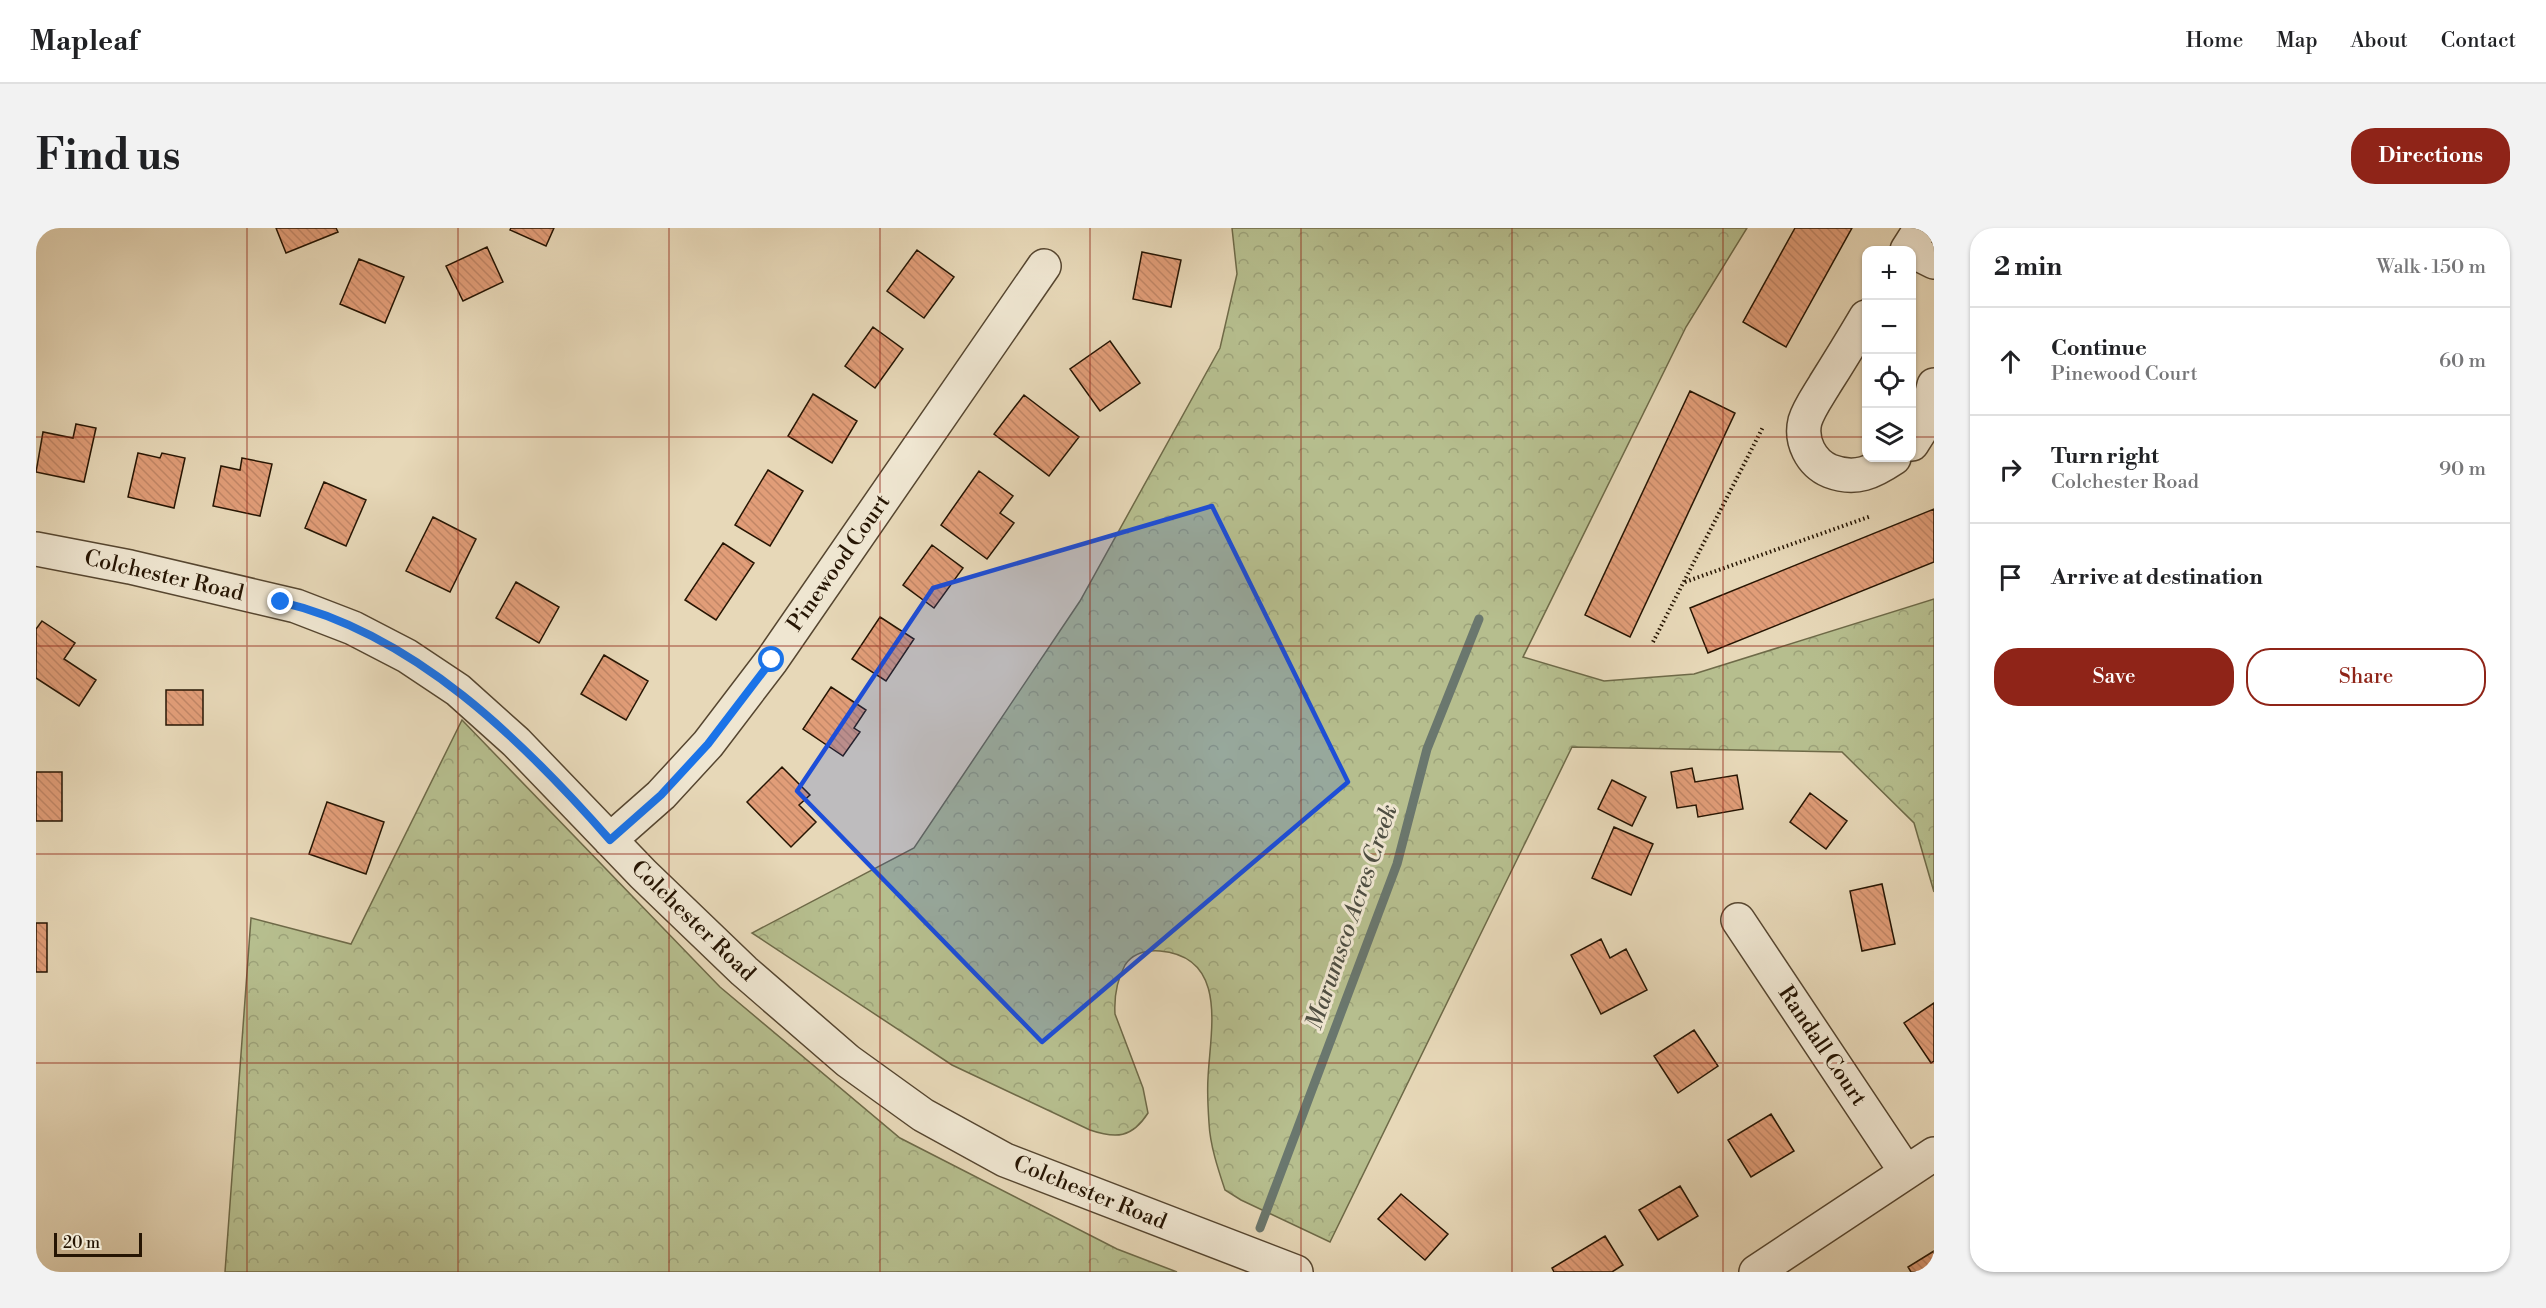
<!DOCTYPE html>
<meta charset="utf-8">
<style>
body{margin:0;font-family:"Libre Bodoni",serif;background:#f2f2f2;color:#202124}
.controls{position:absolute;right:18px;top:18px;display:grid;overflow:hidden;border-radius:12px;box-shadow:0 2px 4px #0004}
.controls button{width:54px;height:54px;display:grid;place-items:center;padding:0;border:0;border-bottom:2px solid #e0e0e0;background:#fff;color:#202124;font:30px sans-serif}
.scale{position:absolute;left:18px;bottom:15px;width:88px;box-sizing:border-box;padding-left:6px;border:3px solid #261503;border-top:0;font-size:16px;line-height:21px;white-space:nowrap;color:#261503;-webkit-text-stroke:4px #efe6d1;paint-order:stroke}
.stop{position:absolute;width:18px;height:18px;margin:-14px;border:4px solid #1a73e8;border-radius:50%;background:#fff}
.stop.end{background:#1a73e8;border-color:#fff;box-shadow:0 2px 6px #0008}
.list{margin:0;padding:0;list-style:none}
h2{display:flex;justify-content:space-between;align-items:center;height:78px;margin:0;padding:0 24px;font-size:26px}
h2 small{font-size:20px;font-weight:400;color:#757577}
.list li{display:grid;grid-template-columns:39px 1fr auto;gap:18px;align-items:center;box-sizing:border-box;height:108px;padding:0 24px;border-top:2px solid #e0e0e0}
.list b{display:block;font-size:22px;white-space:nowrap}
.list p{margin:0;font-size:20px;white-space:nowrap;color:#757577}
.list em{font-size:20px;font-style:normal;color:#757577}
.actions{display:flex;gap:12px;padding:18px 24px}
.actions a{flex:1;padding:14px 0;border:2px solid #8f2418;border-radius:24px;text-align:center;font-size:21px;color:#8f2418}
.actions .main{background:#8f2418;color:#fff}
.icon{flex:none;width:33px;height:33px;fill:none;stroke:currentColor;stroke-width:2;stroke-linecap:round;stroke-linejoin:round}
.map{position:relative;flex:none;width:1898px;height:1044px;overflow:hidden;border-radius:24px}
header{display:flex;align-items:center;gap:36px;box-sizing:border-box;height:84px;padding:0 30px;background:#fff;border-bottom:2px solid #e0e0e0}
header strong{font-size:28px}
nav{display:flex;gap:33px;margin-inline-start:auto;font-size:21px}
.intro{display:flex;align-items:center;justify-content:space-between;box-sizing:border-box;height:144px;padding:0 36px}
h1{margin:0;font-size:42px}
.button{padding:15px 27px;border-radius:24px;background:#8f2418;color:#fff;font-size:21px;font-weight:700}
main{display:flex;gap:36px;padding:0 36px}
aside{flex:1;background:#fff;border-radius:24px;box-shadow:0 2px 4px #0004}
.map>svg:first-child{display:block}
.forest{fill:url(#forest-crowns);stroke:#6e6a48;stroke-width:1.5}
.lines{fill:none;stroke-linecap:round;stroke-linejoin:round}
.stream{stroke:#6a776e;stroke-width:9}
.building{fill:url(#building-back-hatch);stroke:#261503;stroke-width:1.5}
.minor-casing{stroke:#564630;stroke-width:36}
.path{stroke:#261503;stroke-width:4;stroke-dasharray:1.5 3;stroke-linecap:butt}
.minor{stroke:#efe6d1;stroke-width:33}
.route{stroke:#1a73e8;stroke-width:8}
.marked{fill:#1d4ed8;fill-opacity:0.2;stroke:#1d4ed8;stroke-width:4.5;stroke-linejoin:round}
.grid{fill:none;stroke:#8f2418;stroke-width:1.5;stroke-opacity:0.55}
.labels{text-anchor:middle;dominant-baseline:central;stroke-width:6;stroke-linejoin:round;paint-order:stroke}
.street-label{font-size:22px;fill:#261503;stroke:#efe6d1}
.water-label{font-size:24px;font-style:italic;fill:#4e4e42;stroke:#efe6d1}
</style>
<header>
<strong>Mapleaf</strong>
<nav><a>Home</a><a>Map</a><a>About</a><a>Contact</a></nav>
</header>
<div class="intro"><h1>Find us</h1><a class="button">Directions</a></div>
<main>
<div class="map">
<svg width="1898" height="1044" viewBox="0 0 1898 1044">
<defs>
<pattern id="forest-crowns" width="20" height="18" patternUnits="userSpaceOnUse" patternTransform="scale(1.5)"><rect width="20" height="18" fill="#b6be8e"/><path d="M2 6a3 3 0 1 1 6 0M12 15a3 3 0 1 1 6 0" fill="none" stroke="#9ca279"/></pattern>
<pattern id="building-back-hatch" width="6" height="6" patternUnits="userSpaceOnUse" patternTransform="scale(1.5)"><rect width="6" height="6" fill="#e19d78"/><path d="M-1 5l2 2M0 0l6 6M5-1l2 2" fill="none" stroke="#c18666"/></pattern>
</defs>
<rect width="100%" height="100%" fill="#e7d8b8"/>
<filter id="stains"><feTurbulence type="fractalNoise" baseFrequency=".00333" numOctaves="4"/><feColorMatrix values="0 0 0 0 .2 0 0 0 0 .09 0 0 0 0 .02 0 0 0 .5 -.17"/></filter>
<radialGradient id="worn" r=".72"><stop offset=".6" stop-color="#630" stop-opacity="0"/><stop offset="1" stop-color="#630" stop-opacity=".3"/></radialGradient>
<path class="forest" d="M1196,0h515l-61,99 -163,330 81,24 90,-7 240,-75v293l-20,-69 -72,-71 -270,-5 -242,495 -89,-42 -16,-10c-7,-21 -15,-45 -16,-67 -1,-15 -2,-30 -1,-45 2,-46 21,-121 -48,-127 -14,-1 -27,2 -35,14 -8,15 -11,32 -10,49l28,74 5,25c-16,25 -32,26 -58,17l-138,-65 -200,-132 162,-85 166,-247 140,-253 17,-74z
M426,492l258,267 180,151 217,111 60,23h-952l26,-354 100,26z"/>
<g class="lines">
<path class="stream" d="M1224,1000l137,-364 30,-115 52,-130"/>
</g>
<path class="building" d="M240,0h60l2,4 -52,21z
M475,0h43l-8,18 -36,-16z
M1759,0h57l-66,119 -43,-25z
M451,19l16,35 -40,19 -17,-35z
M881,22l37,27 -30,41 -37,-27z
M1106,24l39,8 -10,47 -38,-8z
M323,31l45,18 -19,46 -45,-19z
M837,99l30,22 -28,39 -30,-22z
M1074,113l30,42 -40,28 -30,-42z
M1654,163l45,22 -105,224 -45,-22z
M777,166l44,27 -25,42 -44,-27z
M988,167l55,42 -30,39 -55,-42z
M40,196l20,4 -12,54 -48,-10 7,-40 30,6z
M102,225l22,5 2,-5 23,5 -11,50 -46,-11z
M206,230l30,6 -12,52 -47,-10 8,-40 19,4z
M732,242l35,21 -33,55 -35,-21z
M943,243l34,25 -13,17 14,10 -27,36 -46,-34z
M288,254l42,18 -20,46 -41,-18z
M1898,281v53l-226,91 -18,-45z
M397,289l43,22 -26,53 -44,-21z
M687,315l31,20 -38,57 -31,-20z
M896,317l31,23 -29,40 -31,-23z
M480,354l43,25 -20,36 -43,-25z
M844,389l34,22 -28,42 -34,-22z
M6,393l33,22 -11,16 32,21 -17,26 -43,-28v-49z
M568,427l44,26 -22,39 -45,-26z
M795,459l35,23 -12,18 6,4 -17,24 -40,-27z
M130,462h37v35h-37z
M746,539l28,28 -11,10 17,17 -25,25 -44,-45z
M1656,540l3,14 42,-7 6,34 -45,8 -2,-12 -19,3 -6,-36z
M0,544h26v49h-26z
M1576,552l34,17 -14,29 -34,-17z
M1774,565l37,28 -21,28 -36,-27z
M291,574l57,20 -18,52 -57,-20z
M1578,599l39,17 -22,51 -39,-17z
M1846,656l13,60 -33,7 -12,-60z
M0,695h11v49h-11z
M1565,711l9,19 16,-9 21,41 -46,24 -30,-59z
M1898,775v58l-3,2 -27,-40z
M1658,802l24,36 -40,27 -24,-37z
M1735,886l23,37 -43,26 -23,-37z
M1644,958l18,30 -40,24 -19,-30z
M1365,966l47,40 -23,26 -47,-41z
M1569,1008l18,29 -11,7h-58l-2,-4z
M1898,1023v21h-23l-3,-5z"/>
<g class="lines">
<defs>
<path id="minor" d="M1871,22l14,-22
M1876,23l22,11
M1830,89c-13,22 -27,45 -41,67 -7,12 -16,24 -20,37 -5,20 6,42 25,50 26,10 43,1 64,-13
M1876,216l12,-19 10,-40
M0,321l94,18 166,39 57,22 54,28 51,34 58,52 127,132 101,97 104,90 75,54 82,45 291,112
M574,612l51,-45 47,-51 64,-84 272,-394
M1702,692l168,252
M1720,1044l178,-118"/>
</defs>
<use href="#minor" class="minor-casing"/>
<path class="path" d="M1649,354l186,-66
M1617,414l110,-215"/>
<use href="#minor" class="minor"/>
</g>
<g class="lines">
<path class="route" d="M245,374c133,31 242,139 329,238l51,-45 47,-51 64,-84"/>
</g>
<path class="marked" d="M1176,278l136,276 -306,260 -245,-251 136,-203z"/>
<path class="grid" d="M211,0v1044M422,0v1044M633,0v1044M844,0v1044M1054,0v1044M1265,0v1044M1476,0v1044M1687,0v1044M0,209h1830M1876,209h22M0,418h1898M0,626h1898M0,835h1898"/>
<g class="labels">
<g class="street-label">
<text transform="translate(803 335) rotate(-55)">Pinewood Court</text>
<text transform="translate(128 348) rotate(13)">Colchester Road</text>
<text transform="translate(657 693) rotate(44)">Colchester Road</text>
<text transform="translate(1786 818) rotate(56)">Randall Court</text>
<text transform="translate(1054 965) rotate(22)">Colchester Road</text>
</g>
<g class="water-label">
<text transform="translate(1316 689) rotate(-71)">Marumsco Acres Creek</text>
</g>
</g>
<rect width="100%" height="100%" filter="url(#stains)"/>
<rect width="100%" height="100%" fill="url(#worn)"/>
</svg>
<div class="controls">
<button>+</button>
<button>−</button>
<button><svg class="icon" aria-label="locate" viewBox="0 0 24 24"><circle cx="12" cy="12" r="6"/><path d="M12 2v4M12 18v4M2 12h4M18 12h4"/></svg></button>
<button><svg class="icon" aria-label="layers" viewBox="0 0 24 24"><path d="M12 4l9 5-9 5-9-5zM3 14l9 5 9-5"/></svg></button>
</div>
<div class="scale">20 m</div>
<div class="stop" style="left:736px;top:432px"></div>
<div class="stop end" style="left:245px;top:374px"></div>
</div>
<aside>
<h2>2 min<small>Walk · 150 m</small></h2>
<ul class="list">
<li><svg class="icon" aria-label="ahead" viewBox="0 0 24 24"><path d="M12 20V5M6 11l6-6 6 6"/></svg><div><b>Continue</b><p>Pinewood Court</p></div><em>60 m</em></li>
<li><svg class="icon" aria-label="right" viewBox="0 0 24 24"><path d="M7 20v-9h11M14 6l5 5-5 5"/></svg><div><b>Turn right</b><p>Colchester Road</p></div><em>90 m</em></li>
<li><svg class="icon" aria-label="arrive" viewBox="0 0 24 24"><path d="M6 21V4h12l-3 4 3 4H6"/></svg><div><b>Arrive at destination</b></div></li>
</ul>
<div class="actions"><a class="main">Save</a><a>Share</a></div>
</aside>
</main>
